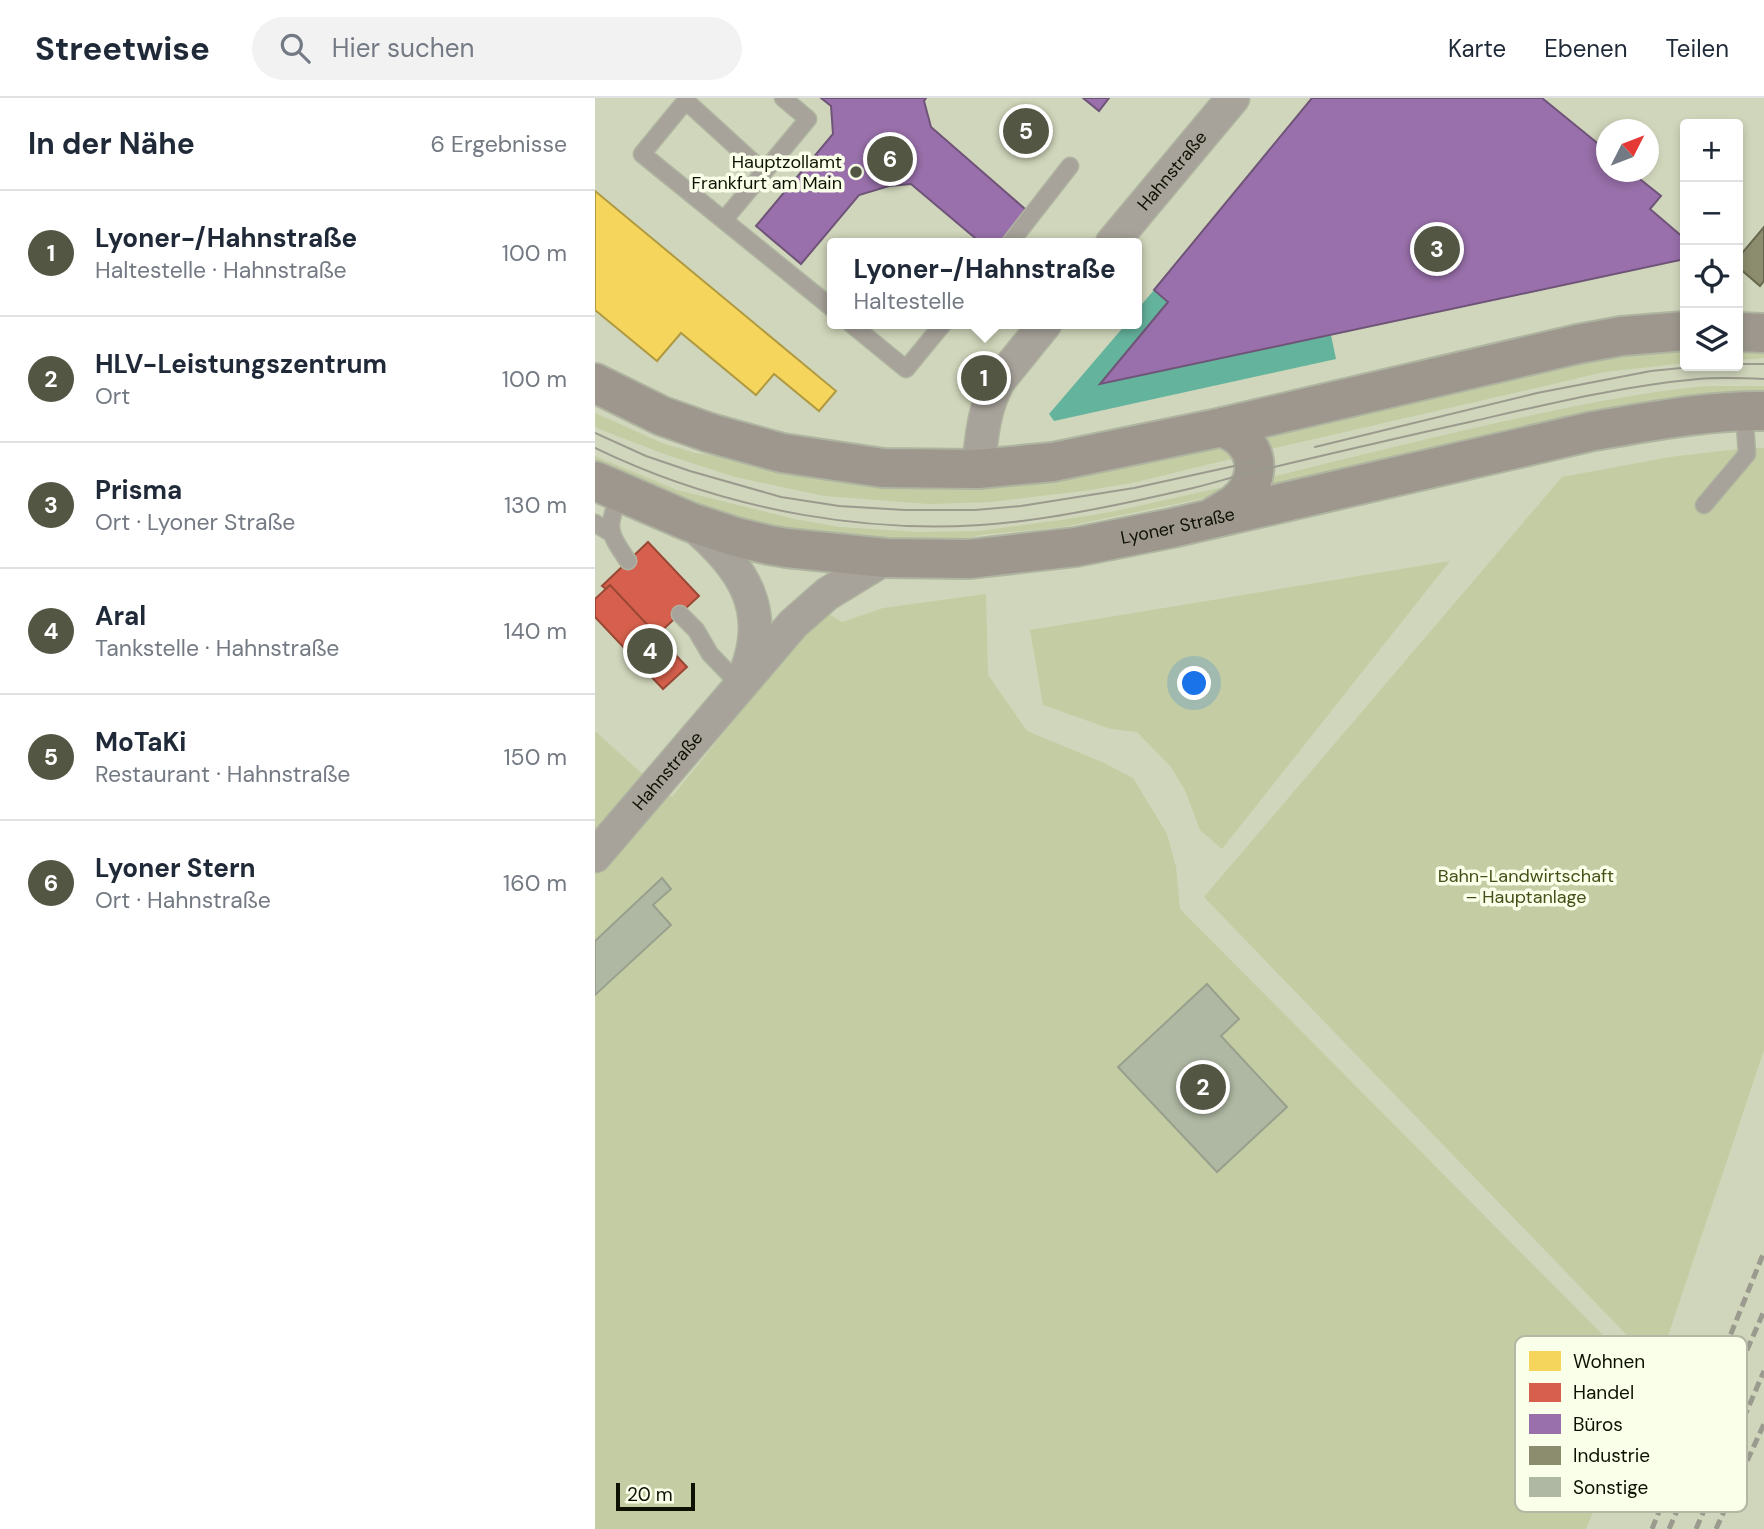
<!DOCTYPE html>
<html lang="de">
<meta charset="utf-8">
<style>
body{margin:0;font-family:"DM Sans",sans-serif;background:#f2f2f3;color:#1f2937}
.controls{position:absolute;right:21px;top:21px;display:grid;overflow:hidden;border-radius:7px;box-shadow:0 4px 10px #0003}
.controls button{width:63px;height:63px;display:grid;place-items:center;padding:0;border:0;border-bottom:2px solid #e0e1e3;background:#fff;color:#1f2937;font:35px sans-serif}
.compass{position:absolute;left:1001px;top:21px;width:63px;height:63px;border-radius:50%;background:#fff;box-shadow:0 4px 10px #0003;rotate:48deg}
.scale{position:absolute;left:21px;bottom:18px;width:79px;box-sizing:border-box;padding-left:7px;border:4px solid #0e1102;border-top:0;font-size:19px;line-height:24px;white-space:nowrap;color:#0e1102;-webkit-text-stroke:5px #faffea;paint-order:stroke}
.you{position:absolute;left:600px;top:586px;width:24px;height:24px;margin:-18px;border:5px solid #fff;border-radius:50%;background:#1a73e8;box-shadow:0 0 0 10px #1a73e833}
.badge{display:grid;place-items:center;width:46px;height:46px;border-radius:50%;background:#525643;color:#fff;font-size:23px;font-weight:700}
.pin{position:absolute;translate:-50% -50%;border:4px solid #fff;box-shadow:0 2px 7px #0006}
.popup{position:absolute;left:232px;top:140px;width:315px;height:91px;box-sizing:border-box;display:grid;place-content:center;border-radius:7px;background:#fff;filter:drop-shadow(0 2px 5px #0005);font-size:23px;white-space:nowrap;color:#747a83}
.popup b{font-size:26px;color:#1f2937}
.popup::after{content:'';position:absolute;left:50%;top:100%;margin-left:-14px;border:14px solid transparent;border-top-color:#fff}
.list{margin:0;padding:0;list-style:none}
h2{display:flex;justify-content:space-between;align-items:center;height:91px;margin:0;padding:0 28px;font-size:30px}
h2 small{font-size:23px;font-weight:400;color:#747a83}
.list li{display:grid;grid-template-columns:46px 1fr auto;gap:21px;align-items:center;box-sizing:border-box;height:126px;padding:0 28px;border-top:2px solid #e0e1e3}
.list b{display:block;font-size:26px;white-space:nowrap}
.list p{margin:0;font-size:23px;white-space:nowrap;color:#747a83}
.list em{font-size:23px;font-style:normal;color:#747a83}
.icon{flex:none;width:38px;height:38px;fill:none;stroke:currentColor;stroke-width:2;stroke-linecap:round;stroke-linejoin:round}
.map{position:relative;flex:none;width:1169px;height:1431px;overflow:hidden}
header{display:flex;align-items:center;gap:42px;box-sizing:border-box;height:98px;padding:0 35px;background:#fff;border-bottom:2px solid #e0e1e3}
header strong{font-size:33px}
nav{display:flex;gap:38px;margin-inline-start:auto;font-size:24px}
.search{width:490px;height:63px;background:#f2f2f3;display:flex;align-items:center;gap:18px;box-sizing:border-box;padding:0 24px;border-radius:38px;color:#747a83;font-size:26px}
main{display:flex}
aside{flex:1;background:#fff}
.map>svg:first-child{display:block}
.green{fill:#c3cca2}
.water{fill:#64b39d}
.homes{fill:#f6d55c;stroke:#b09a41;stroke-width:2}
.shops{fill:#d6604d;stroke:#9a4836;stroke-width:2}
.offices{fill:#9970ab;stroke:#6f5478;stroke-width:2}
.industry{fill:#8c8c6e;stroke:#66674e;stroke-width:2}
.building{fill:#afb8a3;stroke:#98a08d;stroke-width:2}
.lines{fill:none;stroke-linecap:round;stroke-linejoin:round}
.service-casing{stroke:#afb4a0;stroke-width:19}
.minor-casing{stroke:#afb4a0;stroke-width:35}
.secondary-casing{stroke:#afb4a0;stroke-width:42}
.service{stroke:#a7a29a;stroke-width:16}
.minor{stroke:#a7a29a;stroke-width:32}
.secondary{stroke:#9d978e;stroke-width:38}
.tram{stroke:#9b9a8e;stroke-width:2}
.rail{stroke:#9b9a8e;stroke-width:5;stroke-dasharray:10 5;stroke-linecap:butt}
.poi-dot{fill:#525643;stroke:#faffea;stroke-width:2.5}
.labels{text-anchor:middle;dominant-baseline:central;stroke-width:7;stroke-linejoin:round;paint-order:stroke}
.poi-label{font-size:18px;fill:#0e1102;stroke:#faffea;text-anchor:end}
.street-label{font-size:18px;fill:#0e1102;stroke:#faffea}
.park-label{font-size:18px;fill:#454e15;stroke:#faffea}
.key{fill:#faffea;stroke:#b3b8a4;stroke-width:2}
.key-label{font-size:19px;fill:#0e1102}
</style>
<header>
<strong>Streetwise</strong>
<div class="search"><svg class="icon" aria-label="search" viewBox="0 0 24 24"><circle cx="10" cy="10" r="6"/><path d="M15 15l6 6"/></svg>Hier suchen</div>
<nav><a>Karte</a><a>Ebenen</a><a>Teilen</a></nav>
</header>
<main>
<aside>
<h2>In der Nähe<small>6 Ergebnisse</small></h2>
<ul class="list">
<li><span class="badge">1</span><div><b>Lyoner-/Hahnstraße</b><p>Haltestelle · Hahnstraße</p></div><em>100 m</em></li>
<li><span class="badge">2</span><div><b>HLV-Leistungszentrum</b><p>Ort</p></div><em>100 m</em></li>
<li><span class="badge">3</span><div><b>Prisma</b><p>Ort · Lyoner Straße</p></div><em>130 m</em></li>
<li><span class="badge">4</span><div><b>Aral</b><p>Tankstelle · Hahnstraße</p></div><em>140 m</em></li>
<li><span class="badge">5</span><div><b>MoTaKi</b><p>Restaurant · Hahnstraße</p></div><em>150 m</em></li>
<li><span class="badge">6</span><div><b>Lyoner Stern</b><p>Ort · Hahnstraße</p></div><em>160 m</em></li>
</ul>
</aside>
<div class="map">
<svg width="1169" height="1431" viewBox="0 0 1169 1431">
<rect width="100%" height="100%" fill="#d0d6bb"/>
<path class="green" d="M1090,249v16l-80,9 -334,77 -7,-12 312,-80z
M1143,250l26,1v9l-26,2z
M1112,288h57v12l-505,96 9,-16c89,-22 177,-44 265,-63 58,-12 115,-24 174,-29z
M0,315l67,30 33,10 46,6 483,-13 11,12 -103,25 -42,7 -100,12 -61,2 -105,-8 -89,-19 -68,-22 -68,-26 -4,-3z
M1152,350h17v602l-99,295 -18,11 -443,-459 358,-420 108,-20z
M0,358l82,34 117,29 46,8 77,5 63,-1 81,-11 50,-8 122,-27 -13,10 -157,32 -83,8 -36,10 -73,3 -180,-39 -96,-42z
M855,463l-228,288 -22,-19 -15,-40 -14,-23 -34,-35 -26,-3 -68,-24 -13,-75z
M391,496l2,81 39,56 75,31 31,16 34,56 9,33 4,42 422,425 30,33 16,13 -62,149h-991v-798l43,39 34,27 118,-147 17,-19 22,-17 13,8 41,-14z"/>
<path class="water" d="M559,192l14,12 -67,82 230,-49 5,24 -282,62 -5,-7 77,-90h10v-13z"/>
<path class="homes" d="M0,93l241,200 -17,20 -45,-37 -18,21 -75,-62 -24,28 -62,-51z"/>
<path class="shops" d="M53,444l51,54 -42,39 -47,-50 -4,4 -4,-3z
M15,487l77,82 -24,22 -68,-72v-18z"/>
<path class="offices" d="M226,0h105l-2,3 7,26 101,88 -24,28h-27l-70,-59 -22,2 -30,9 -58,69 -45,-38 77,-92 -2,-28z
M488,0h26l-10,13z
M717,0h230l65,53v21h24l30,24 -11,13 35,30v20l-585,125 68,-82 -14,-12z"/>
<path class="industry" d="M1169,129v54l-4,5 -22,-19v-9z"/>
<path class="building" d="M67,780l9,11 -18,16 18,20 -76,70v-54z
M612,886l32,35 -18,17 66,71 -70,65 -99,-105z"/>
<g class="lines">
<defs>
<path id="service" d="M93,0l-46,56 190,154
M91,3l78,71 44,-53 -25,-21
M129,122l40,-48
M415,145l60,-77
M256,226l55,45 37,-45
M26,394c-14,36 -15,37 7,69
M1109,407l43,-51 -3,-44
M0,425l16,10
M85,516l16,16 14,24 30,31"/>
<g id="minor">
<path id="s1" d="M517,145l121,-145"/>
<path d="M383,371c4,-33 5,-57 20,-87l47,-58"/>
<path d="M98,427c49,41 79,85 52,149"/>
<path id="s2" d="M0,758l198,-232 34,-30 59,-36"/>
</g>
<g id="secondary">
<path d="M1143,234l26,1"/>
<path d="M0,285l67,33 48,17 72,20 101,15 95,1 75,-7 170,-35 355,-83 44,-8 63,-5"/>
<path id="s3" d="M0,383l95,41 46,15 33,8 18,3 99,10 83,1 107,-12 96,-19 421,-97c56,-9 114,-21 171,-20"/>
<path d="M617,420c8,-5 17,-10 24,-15 20,-17 26,-44 6,-64 -5,-5 -12,-8 -19,-12"/>
</g>
</defs>
<use href="#service" class="service-casing"/>
<use href="#minor" class="minor-casing"/>
<use href="#secondary" class="secondary-casing"/>
<use href="#service" class="service"/>
<use href="#minor" class="minor"/>
<use href="#secondary" class="secondary"/>
<path class="tram" d="M1143,266h26
M0,335l51,23 44,15 91,26 58,9 66,4h70l46,-4 113,-18 123,-27
M720,349l222,-54 114,-22 50,-5
M0,350c130,63 283,91 427,73 57,-7 115,-20 171,-33 21,-5 42,-12 64,-17 72,-17 144,-34 217,-50 74,-17 148,-35 224,-42 22,-2 44,-1 66,0"/>
<path class="rail" d="M1057,1431l112,-277
M1074,1431l95,-218
M1101,1431l68,-158
M1121,1431l48,-105"/>
</g>
<circle class="poi-dot" cx="261" cy="74" r="7"/>
<g class="labels">
<g class="poi-label">
<text x="247" y="64">Hauptzollamt<tspan x="247" dy="21">Frankfurt am Main</tspan></text>
</g>
<g class="street-label">
<text stroke="none"><textPath href="#s1" startOffset="94">Hahnstraße</textPath></text>
<text stroke="none"><textPath href="#s3" startOffset="598">Lyoner Straße</textPath></text>
<text stroke="none"><textPath href="#s2" startOffset="112">Hahnstraße</textPath></text>
</g>
<g class="park-label">
<text x="931" y="778">Bahn-Landwirtschaft<tspan x="931" dy="21">– Hauptanlage</tspan></text>
</g>
</g>
<rect x="920" y="1238" width="232" height="176" rx="10" class="key"/>
<rect x="934" y="1253" width="32" height="20" fill="#f6d55c"/>
<rect x="934" y="1285" width="32" height="19" fill="#d6604d"/>
<rect x="934" y="1316" width="32" height="20" fill="#9970ab"/>
<rect x="934" y="1348" width="32" height="19" fill="#8c8c6e"/>
<rect x="934" y="1379" width="32" height="20" fill="#afb8a3"/>
<g class="key-label">
<text x="978" y="1270">Wohnen</text>
<text x="978" y="1301">Handel</text>
<text x="978" y="1333">Büros</text>
<text x="978" y="1364">Industrie</text>
<text x="978" y="1396">Sonstige</text>
</g>
</svg>
<div class="controls">
<button>+</button>
<button>−</button>
<button><svg class="icon" aria-label="locate" viewBox="0 0 24 24"><circle cx="12" cy="12" r="6"/><path d="M12 2v4M12 18v4M2 12h4M18 12h4"/></svg></button>
<button><svg class="icon" aria-label="layers" viewBox="0 0 24 24"><path d="M12 4l9 5-9 5-9-5zM3 14l9 5 9-5"/></svg></button>
</div>
<svg class="compass" viewBox="-18 -18 36 36"><path d="M0-13l5 13h-10z" fill="#e53935"/><path d="M0 13l5-13h-10z" fill="#747a83"/></svg>
<div class="scale">20 m</div>
<div class="you"></div>
<div class="pin badge" style="left:389px;top:280px">1</div>
<div class="popup"><b>Lyoner-/Hahnstraße</b>Haltestelle</div>
<div class="pin badge" style="left:608px;top:989px">2</div>
<div class="pin badge" style="left:842px;top:151px">3</div>
<div class="pin badge" style="left:55px;top:553px">4</div>
<div class="pin badge" style="left:431px;top:33px">5</div>
<div class="pin badge" style="left:295px;top:61px">6</div>
</div>
</main>
